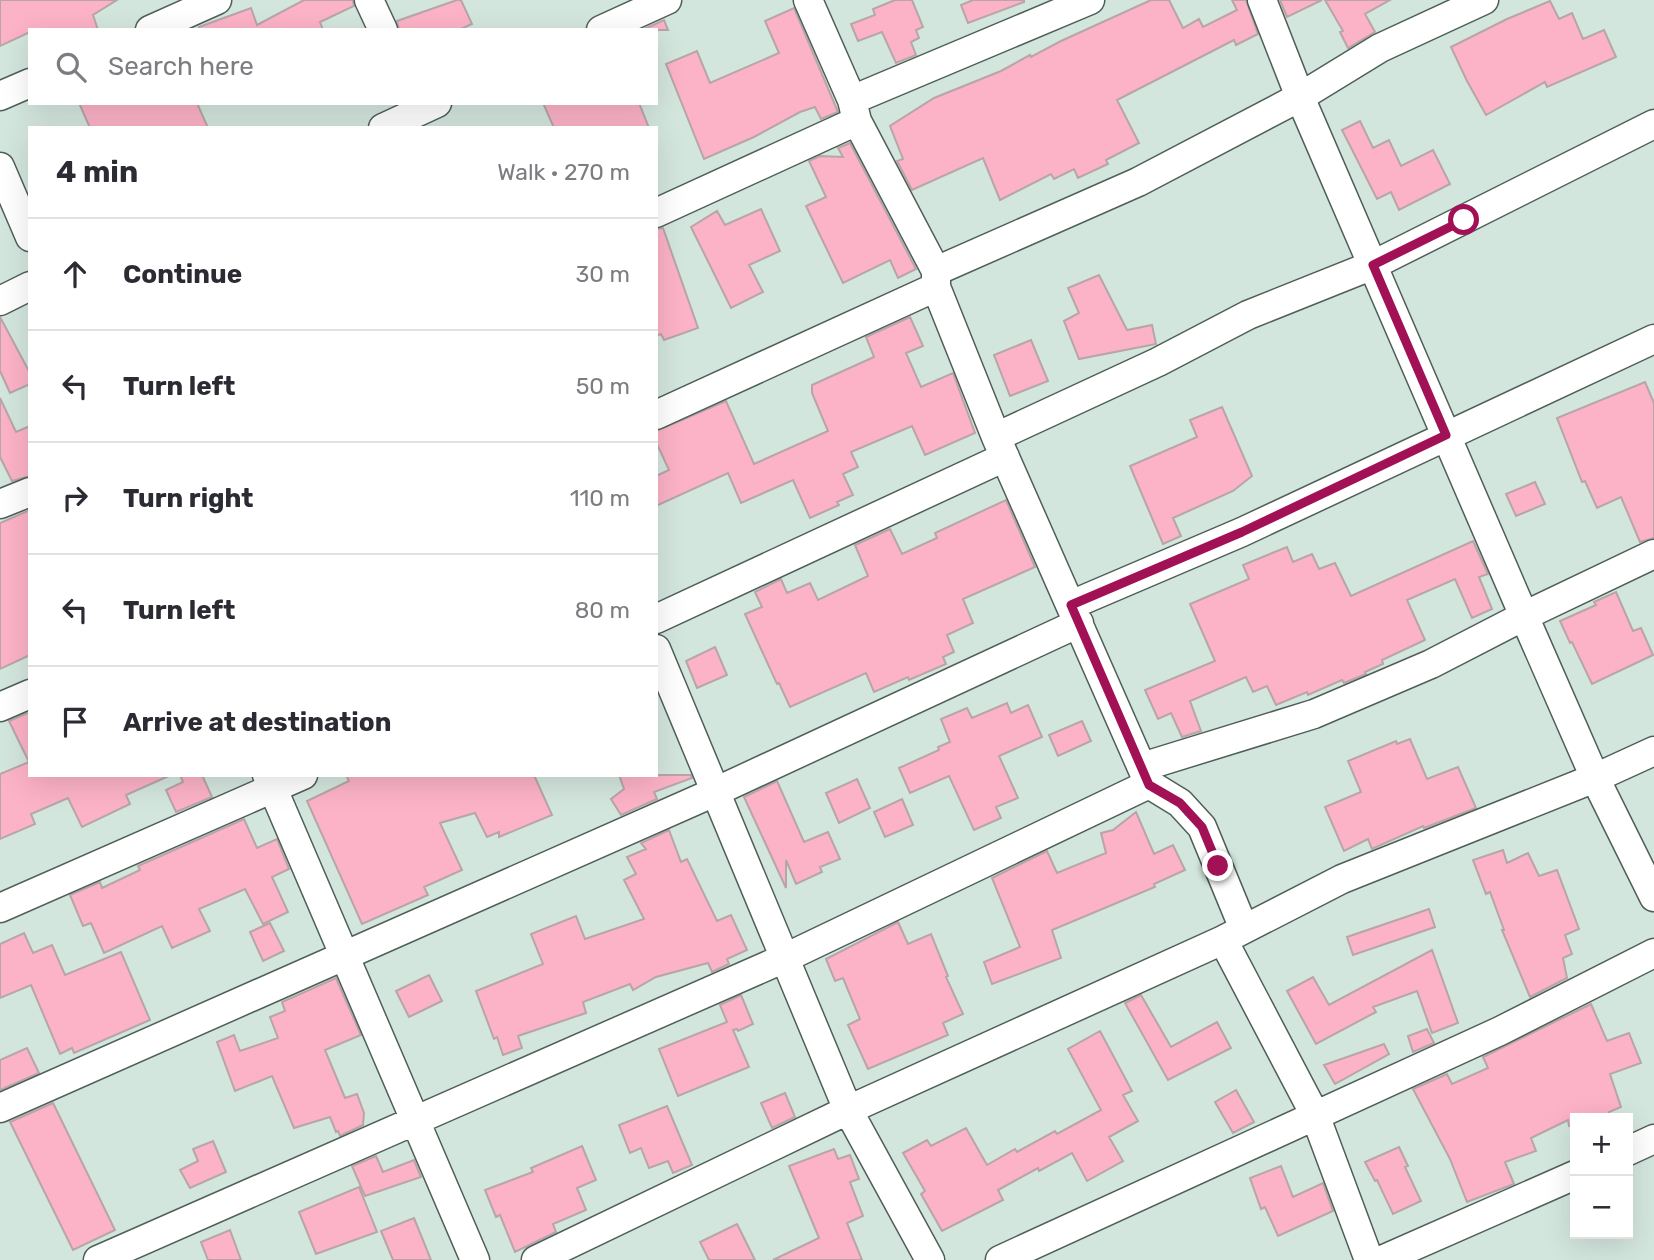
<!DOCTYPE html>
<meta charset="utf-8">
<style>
body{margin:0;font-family:Rubik,sans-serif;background:#f2f2f3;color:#2b2b33}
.controls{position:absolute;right:21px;bottom:21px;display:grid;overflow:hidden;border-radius:0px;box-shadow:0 7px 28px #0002}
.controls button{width:63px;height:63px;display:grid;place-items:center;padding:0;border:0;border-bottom:2px solid #e1e1e2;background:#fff;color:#2b2b33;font:35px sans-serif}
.stop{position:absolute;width:21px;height:21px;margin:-16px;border:5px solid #a21155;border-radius:50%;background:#fff}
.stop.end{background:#a21155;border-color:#fff;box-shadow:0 2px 7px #0008}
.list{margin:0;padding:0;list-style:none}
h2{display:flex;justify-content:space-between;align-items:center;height:91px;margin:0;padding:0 28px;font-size:30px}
h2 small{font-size:23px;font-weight:400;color:#7c7c81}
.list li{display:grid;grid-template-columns:46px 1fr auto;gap:21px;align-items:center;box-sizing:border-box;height:112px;padding:0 28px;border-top:2px solid #e1e1e2}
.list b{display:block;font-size:26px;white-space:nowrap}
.list em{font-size:23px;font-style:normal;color:#7c7c81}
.icon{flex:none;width:38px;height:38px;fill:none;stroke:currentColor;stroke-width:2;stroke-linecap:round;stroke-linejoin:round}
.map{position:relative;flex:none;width:1654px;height:1260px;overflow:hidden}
.search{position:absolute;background:#fff;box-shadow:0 7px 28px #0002;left:28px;top:28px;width:630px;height:77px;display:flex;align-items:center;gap:18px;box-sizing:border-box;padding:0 24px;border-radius:0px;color:#7c7c81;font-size:26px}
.panel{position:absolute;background:#fff;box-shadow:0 7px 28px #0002;left:28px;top:126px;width:630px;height:651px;border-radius:0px}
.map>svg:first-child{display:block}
.building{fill:#fcb2c7;stroke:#b7a5a9;stroke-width:2}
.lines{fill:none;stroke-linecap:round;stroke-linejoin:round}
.street-casing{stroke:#4f5f58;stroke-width:31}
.street{stroke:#fff;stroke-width:28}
.route{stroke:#a21155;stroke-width:9}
</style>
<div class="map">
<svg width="1654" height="1260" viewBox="0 0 1654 1260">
<rect width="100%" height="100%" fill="#d3e6de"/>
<path class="building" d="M0,0h117l-24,15 5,15h-68v2l-30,14z
M304,0h49l1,6 -34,16 3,8h-124v-3l52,-19 6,17z
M457,0h4l11,24 -13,6h-60l-2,-9z
M895,0h17l11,27 -7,3 3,8 -8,4 5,13 -20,8 -14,-31 -24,9 -7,-17 24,-9 -2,-6z
M973,0h51v2l-56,21 -7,-18z
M1151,0h18l14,28 16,-9 4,8 34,-17 -5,-10h14l12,34 -22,11 -2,-5 -117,60 22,43 -33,17 2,4 -30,14 -4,-9 -20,10 -3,-5 -51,26 -17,-42 -71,32 -15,-29 6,-2 -13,-33 44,-28 67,-27 29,-16 1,2 30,-16z
M1280,0h42l-35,17z
M1325,0h65l-25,14 10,18 -27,16 -8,-16 3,-1z
M1550,1l9,18 13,-6 11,26 21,-9 12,27 -69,30 -2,-5 -59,33 -19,-34 -16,-34 56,-28z
M794,8l44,104 -17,7 -6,-12 -15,5 -46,25 -50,22 -38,-95 31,-13 13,32 69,-30 -14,-32z
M664,20l4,10h-26z
M79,103h118l11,25h-118z
M543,103h96l10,25h-95z
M1360,121l13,27 16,-8 12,26 32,-16 17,34 -51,26 -8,-18 -14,7 -35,-69z
M850,143l66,126 -18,9 -8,-18 -47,23 -37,-77 20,-9 -17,-36 11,-5 23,1 -5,-9z
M761,209l19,42 -31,14 14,27 -32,16 -40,-81 26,-16 8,14z
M663,228l35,100 -34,12 -3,-6 -5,2v-107z
M1099,275l28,55 25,-5 4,19 -77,15 -15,-38 15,-8 -11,-25z
M0,317l30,56v11l-20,9 -10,-22z
M910,317l13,29 -17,7 15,34 32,-14 22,60 -50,22 -13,-29 -61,26 7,15 -15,7 10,21 -16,7 2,3 -29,13 -17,-38 -52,23 -13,-30 -72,33v-30l13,-6 -13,-28v-11l70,-30 28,63 74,-33 -16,-38v-8l62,-28 -8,-20z
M1031,340l17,41 -38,15 -16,-41z
M1645,382l9,21v135l-14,4 -19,-45 -24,11 -12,-27 -3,1 -25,-64z
M0,398l16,34 14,-6v50l-18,5 -12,-24z
M1222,407l30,69 -19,15 -60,27 8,18 -18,8 -33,-78 67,-29 -7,-17z
M1535,482l10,22 -29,12 -10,-22z
M1006,500l29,67 -72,32 10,24 -26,12 7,17 -11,5 3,7 -37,16 -1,-3 -34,15 -8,-19 -76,34 -11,-24 -2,1 -32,-70 17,-7 -7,-15 26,-13 6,14 23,-10 8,17 50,-24 -13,-31 35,-16 12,25 35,-16 -2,-5z
M30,510v145l-30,14v-146z
M1473,541l15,33 -9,3 13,32 -20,9 -17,-39 -48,21 18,40 -43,20 1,4 -18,8 1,2 -22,9 -2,-3 -34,15 -1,-3 -31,13 -9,-19 -14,6 -7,-15 -56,24 11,30 -19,6 -11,-24 -13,6 -13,-29 70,-29 -25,-57 59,-25 -6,-14 44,-18 6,15 19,-8 7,15 16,-6 16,33z
M1616,592l17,39 8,-3 12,27 -61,29 -20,-42 -2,1 -10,-22 36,-16 -2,-3z
M715,647l12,28 -30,13 -11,-27z
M1007,703l4,10 17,-8 14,32 -43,19 19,42 -22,9 5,11 -27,12 -25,-54 -39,17 -11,-25 40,-18 -1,-3 12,-5 -9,-23 26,-11 5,10z
M30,712v63h141l-45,20 4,9 -48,23 -14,-29 -37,16 4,10 -35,15v-65l29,-12 -20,-41z
M1082,721l9,20 -33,15 -9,-21z
M1410,739l17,40 31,-12 18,41 -52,20 -1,-2 -51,23 -4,-10 -24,12 -19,-44 36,-15 -13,-31 48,-20 1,3z
M180,775h22l10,22 -36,15 -10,-22 17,-8z
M346,775h188l18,40 -53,22v-5l-12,5 -12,-24 -35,10 22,47 -38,17 4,8 -66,29 -55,-123 42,-20z
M619,775h72l1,3 -38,14 3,7 -36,16 -10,-16 13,-10z
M857,779l13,29 -31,15 -13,-30z
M777,781l27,61 24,-10 12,27 -20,8 2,5 -26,12 -10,-24v28l-42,-91z
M902,799l11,26 -28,12 -11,-25z
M1136,812l18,42 19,-9 12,25 -31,14 1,3 -103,43 9,28 -69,26 -8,-22 36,-15 -28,-69 55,-27 10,22 49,-20 -5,-20 12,-3z
M244,819l13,29 20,-9 12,30 -17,8 16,35 -25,12 -18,-35 -46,20 11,22 -38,17 -10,-22 -58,27 -13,-30 -8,3 -13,-31 30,-13 2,6 38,-18 -2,-4z
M669,830l12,32 6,-3 30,62 14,-6 16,35 -20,9 2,5 -17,8 -4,-9 -52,14 -23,13 -3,-6 -47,18 3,11 -68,23 4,12 -19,7 -6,-18 -3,2 -18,-48 67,-27 -12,-30 45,-18 9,23 59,-20 -20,-39 12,-6 -9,-17 19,-8 -5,-6z
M1503,850l4,13 21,-10 11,23 18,-6 22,59 -14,6 7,19 -9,4 4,20 -37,19 -28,-67h2l-14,-38 -4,2 -13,-34z
M1429,909l6,18 -82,28 -6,-18z
M898,922l10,22 23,-10 17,42 -2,1 17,37 -20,9 5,12 -80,34 -20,-44 12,-6 -17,-41 -8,3 -9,-22z
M270,923l14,28 -21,10 -13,-29z
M24,933l9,20 19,-8 13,30 56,-23 29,68 -76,33 -2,-5 -12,6 -29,-69 -31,13v-54z
M1432,950l26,73 -26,10 -15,-42 -44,16 3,5 -60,32 -29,-53 26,-14 16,28z
M429,975l13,26 -33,16 -13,-26z
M336,978l25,57 -36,15 20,48 12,-4 7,19 -1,12 -23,11 -2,-5 -2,1 -6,-15 -36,11 -22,-52 -37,15 -18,-49 17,-7 6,16 38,-13 -8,-21 15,-6 -3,-9z
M741,995l12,29 -15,7 -1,-2 -4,1 16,37 -71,29 -19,-47 68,-27 -7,-17z
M1141,995l30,52 46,-25 14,26 -63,32 -43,-77z
M1591,1004l16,37 22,-8 12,30 -31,11 11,33 -12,5 1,6h-35v6l-6,2 -1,-6 -37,18 5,13 -31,11 9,22 -47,18 -17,-43 -37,-70 34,-15 5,10 36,-16 -5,-11z
M1427,1029l7,14 -21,9 -5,-16z
M1100,1031l32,60 -9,4 15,26 -29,16 14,24 -36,20 -15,-28 -33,18 -1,-3 -40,22 5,10 -61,31 -21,-37 4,-3 -22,-38 24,-13 4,6 35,-18 21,37 28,-16 2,3 38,-21 2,3 44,-24 -33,-61z
M1384,1044l5,10 -54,30 -11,-19z
M27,1048l12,25 -39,17v-30z
M1236,1090l18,32 -21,11 -18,-31z
M785,1093l10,24 -23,11 -11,-25z
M53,1103l62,127 -42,20 -63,-128z
M667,1106l25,59 -19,8 -5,-12 -19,7 -8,-20 -11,5 -11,-28z
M213,1141l13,31 -36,16 -10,-18 18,-9 -5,-12z
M582,1146l14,34 -19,8 9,22 -33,14 3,8 -41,20 -15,-37 -4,2 -11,-27 48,-18 -2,-4z
M1399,1147l9,19 -3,1 16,34 -28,13 -16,-34 -2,1 -10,-19z
M834,1149l4,10 12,-4 9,24 -9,3 13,34 -16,7 15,37h-89l46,-22 -30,-72z
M376,1156l7,16 31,-12 7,17 -56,19 -13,-30z
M1281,1166l12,31 30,-14 10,28 -55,25 -13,-29 -4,2 -11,-31z
M359,1187l18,45 -61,22 -17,-42z
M414,1218l17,42h-38l-12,-29z
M737,1224l18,36h-46l-9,-18z
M230,1230l11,30h-33l-7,-18z"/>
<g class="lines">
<defs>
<path id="street" d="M369,0l14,30
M808,0l44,100 5,21 79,150v16l60,150 153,347 31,19 22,24 42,102
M1262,0l38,97 224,519 71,162 59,119
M150,30l67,-30
M601,30l66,-30
M0,96l30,-13
M852,100l238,-100
M383,128l54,-25
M0,167l30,70
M656,213l201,-92
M936,271l202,-89 162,-85 80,-49 104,-48
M0,301l30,-15
M656,415l280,-128
M996,437l162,-75 90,-47 125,-50 281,-141
M0,504l30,-12
M1071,605l171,-73 412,-193
M656,619l349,-162
M656,649l192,461 82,150
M0,707l30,-13
M1142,767l172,-53 117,-50 93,-48 130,-62
M267,775l208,485
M0,908l303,-133
M1223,940l92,175 54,145
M0,1108l717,-317 362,-168
M1628,1151l26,-12
M98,1260l687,-302 364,-174
M536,1260l312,-150 375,-170 119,-61 253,-101 59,-27
M1000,1260l500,-229 154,-78
M1382,1260l193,-85"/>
</defs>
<use href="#street" class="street-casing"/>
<use href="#street" class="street"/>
</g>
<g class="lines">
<path class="route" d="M1218,866l-16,-39 -22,-24 -31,-18 -78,-180 171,-73 204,-97 -73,-170 91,-45"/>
</g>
</svg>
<div class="controls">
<button>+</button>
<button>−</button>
</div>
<div class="stop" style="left:1464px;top:220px"></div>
<div class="stop end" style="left:1218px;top:866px"></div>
<div class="search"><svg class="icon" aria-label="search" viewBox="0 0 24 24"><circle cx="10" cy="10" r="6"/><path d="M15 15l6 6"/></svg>Search here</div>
<section class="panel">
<h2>4 min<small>Walk · 270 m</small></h2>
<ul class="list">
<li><svg class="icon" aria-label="ahead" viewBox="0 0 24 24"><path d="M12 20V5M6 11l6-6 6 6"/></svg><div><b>Continue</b></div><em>30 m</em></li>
<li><svg class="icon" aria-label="left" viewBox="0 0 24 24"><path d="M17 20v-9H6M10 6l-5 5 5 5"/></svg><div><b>Turn left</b></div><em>50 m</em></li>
<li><svg class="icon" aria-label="right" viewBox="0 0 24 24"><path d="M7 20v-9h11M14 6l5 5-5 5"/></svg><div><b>Turn right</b></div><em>110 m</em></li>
<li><svg class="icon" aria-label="left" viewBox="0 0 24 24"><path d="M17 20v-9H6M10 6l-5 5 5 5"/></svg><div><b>Turn left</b></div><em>80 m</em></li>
<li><svg class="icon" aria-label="arrive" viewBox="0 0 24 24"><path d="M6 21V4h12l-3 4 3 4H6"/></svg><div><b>Arrive at destination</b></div></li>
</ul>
</section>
</div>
